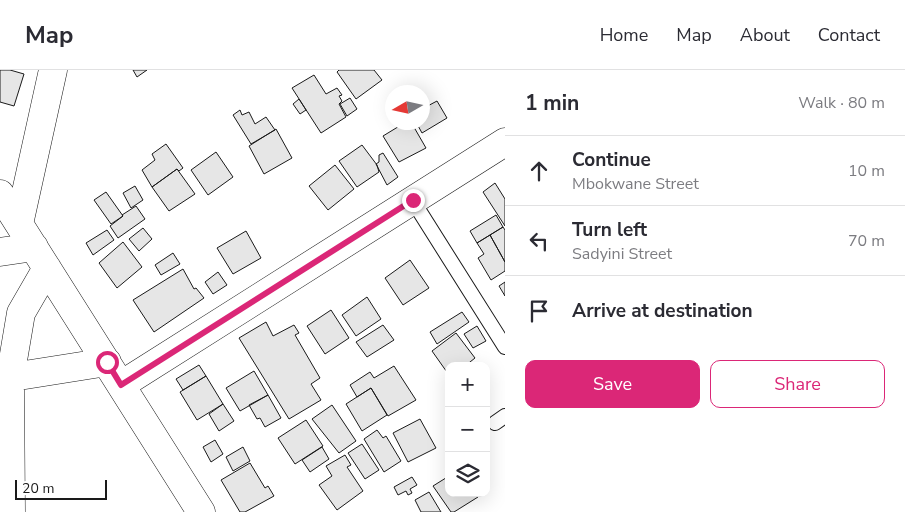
<!DOCTYPE html>
<meta charset="utf-8">
<style>
body{margin:0;font-family:"Nunito Sans",sans-serif;background:#f2f2f3;color:#2b2b33}
.controls{position:absolute;right:15px;bottom:15px;display:grid;overflow:hidden;border-radius:10px;box-shadow:0 5px 20px #0002}
.controls button{width:45px;height:45px;display:grid;place-items:center;padding:0;border:0;border-bottom:1px solid #e1e1e2;background:#fff;color:#2b2b33;font:25px sans-serif}
.compass{position:absolute;left:385px;top:15px;width:45px;height:45px;border-radius:50%;background:#fff;box-shadow:0 5px 20px #0002;rotate:261deg}
.scale{position:absolute;left:15px;bottom:12px;width:92px;box-sizing:border-box;padding-left:5px;border:2px solid #1a1a1a;border-top:0;font-size:14px;line-height:18px;white-space:nowrap;color:#1a1a1a;-webkit-text-stroke:4px #fff;paint-order:stroke}
.stop{position:absolute;width:15px;height:15px;margin:-11px;border:4px solid #db2777;border-radius:50%;background:#fff}
.stop.end{background:#db2777;border-color:#fff;box-shadow:0 1px 5px #0008}
.list{margin:0;padding:0;list-style:none}
h2{display:flex;justify-content:space-between;align-items:center;height:65px;margin:0;padding:0 20px;font-size:21px}
h2 small{font-size:16px;font-weight:400;color:#7c7c81}
.list li{display:grid;grid-template-columns:32px 1fr auto;gap:15px;align-items:center;box-sizing:border-box;height:70px;padding:0 20px;border-top:1px solid #e1e1e2}
.list b{display:block;font-size:19px;white-space:nowrap}
.list p{margin:0;font-size:16px;white-space:nowrap;color:#7c7c81}
.list em{font-size:16px;font-style:normal;color:#7c7c81}
.actions{display:flex;gap:10px;padding:15px 20px}
.actions a{flex:1;padding:11px 0;border:1px solid #db2777;border-radius:10px;text-align:center;font-size:18px;color:#db2777}
.actions .main{background:#db2777;color:#fff}
.icon{flex:none;width:28px;height:28px;fill:none;stroke:currentColor;stroke-width:2;stroke-linecap:round;stroke-linejoin:round}
.map{position:relative;flex:none;width:505px;height:442px;overflow:hidden}
header{display:flex;align-items:center;gap:30px;box-sizing:border-box;height:70px;padding:0 25px;background:#fff;border-bottom:1px solid #e1e1e2}
header strong{font-size:24px}
nav{display:flex;gap:28px;margin-inline-start:auto;font-size:18px}
main{display:flex}
aside{flex:1;background:#fff}
.map>svg:first-child{display:block}
.building{fill:#e6e6e6;stroke:#1a1a1a}
.lines{fill:none;stroke-linecap:round;stroke-linejoin:round}
.lane-casing{stroke:#1a1a1a;stroke-width:16}
.street-casing{stroke:#1a1a1a;stroke-width:29}
.lane{stroke:#fff;stroke-width:14}
.street{stroke:#fff;stroke-width:28}
.route{stroke:#db2777;stroke-width:6}
</style>
<header>
<strong>Map</strong>
<nav><a>Home</a><a>Map</a><a>About</a><a>Contact</a></nav>
</header>
<main>
<div class="map">
<svg width="505" height="442" viewBox="0 0 505 442">
<rect width="100%" height="100%" fill="#fff"/>
<path class="building" d="M0,0h10l14,4 -10,32 -14,-4z
M133,0h14l-10,7z
M339,0h35l8,10 -26,19 -19,-27z
M314,5l12,19 11,-6 5,7 -3,1 3,5 -3,3 7,13 -25,16 -29,-45z
M350,28l7,11 -10,7 -7,-12z
M299,29l7,11 -6,4 -7,-10z
M437,31l10,17 -25,15 -6,-11h6v-13z
M240,40l2,5 7,-3 6,12 11,-7 9,13 -24,14 -18,-29z
M406,52h5l15,26 -27,14 -16,-26z
M276,59l16,29 -28,16 -15,-28z
M166,74l17,24 -4,3 -2,-2 -25,18 -10,-17 13,-10 -3,-6z
M362,75l15,20 2,7 -22,15 -18,-26z
M216,82l17,25 -25,18 -17,-25z
M383,83l15,24 -11,8 -11,-21 3,-2v-7z
M335,95l19,24 -26,21 -19,-24z
M177,99l18,25 -26,17 -17,-24z
M495,113l10,16v27l-22,-34z
M135,116l8,14 -12,8 -8,-15z
M106,122l17,24 -12,8 -17,-24z
M136,136l9,13 -27,19 -8,-12 13,-10 -1,-1z
M496,145l7,12 -26,16 -7,-12z
M503,157l2,3v32l-15,-27z
M143,158l9,11 -13,12 -10,-12z
M107,160l7,10 -21,15 -7,-12z
M246,161l15,27 -28,16 -16,-26z
M490,165l15,27v9l-14,9 -13,-22 6,-4 -7,-11z
M123,172l19,25 -25,21 -18,-25z
M173,183l7,11 -19,11 -6,-10z
M410,190l19,28 -26,17 -18,-27z
M183,199l11,20 2,-1 8,10 -50,34 -21,-32z
M218,202l9,13 -14,9 -8,-12z
M505,212v14l-6,-10z
M367,227l14,22 -25,17 -14,-21z
M331,240l18,28 -24,16 -18,-28z
M462,242l7,10 -32,22 -7,-12z
M266,252l7,14 21,-11 5,8 -4,2 25,43 -9,6 10,16 -32,19 -50,-81z
M383,255l11,15 -27,17 -11,-15z
M477,256l9,15 -13,7 -9,-14z
M456,263l19,25 -10,8h-16v9l-17,-24z
M199,295l7,11 -23,14 -7,-11z
M394,296l22,34 -28,16 -17,-28 -14,9 -7,-12 20,-13 4,6z
M254,301l14,24 -28,16 -14,-23z
M206,306l17,28 -26,16 -17,-28z
M371,318l16,27 -25,16 -16,-27z
M268,325l13,23 -16,9 -5,-9 -3,1 -8,-14z
M223,334l11,17 -15,10 -10,-17z
M332,335l24,36 -17,12 -27,-34z
M420,349l16,29 -28,14 -15,-29z
M306,350l17,26 -28,18 -17,-26z
M377,360l6,8 3,-2 15,25 -17,11 -20,-33z
M215,370l8,14 -12,8 -8,-15z
M362,374l17,26 -14,9 -17,-26z
M243,377l7,14 -17,10 -7,-14z
M322,377l7,12 -19,13 -8,-12z
M345,385l6,10 -4,2 16,24 -26,19 -18,-25 13,-9 -6,-10z
M250,393l15,25 3,-2 6,10 -29,16h-5l-19,-32z
M449,406v17h26l3,4 -24,15h-3l-18,-26z
M412,407l5,8 -7,4 2,4 -4,2 -2,-4 -8,4 -4,-8z
M429,422l12,20h-20l-6,-12z"/>
<g class="lines">
<defs>
<path id="lane" d="M413,131l92,146
M495,353l10,-7"/>
<path id="street" d="M0,124l201,318
M19,154l34,-154
M0,182l34,-5
M0,309l107,-17
M121,315l384,-243
M11,442l-1,-134 11,-65 26,-45"/>
</defs>
<use href="#lane" class="lane-casing"/>
<use href="#street" class="street-casing"/>
<use href="#lane" class="lane"/>
<use href="#street" class="street"/>
</g>
<g class="lines">
<path class="route" d="M107,292l14,23 292,-185"/>
</g>
</svg>
<div class="controls">
<button>+</button>
<button>−</button>
<button><svg class="icon" aria-label="layers" viewBox="0 0 24 24"><path d="M12 4l9 5-9 5-9-5zM3 14l9 5 9-5"/></svg></button>
</div>
<svg class="compass" viewBox="-18 -18 36 36"><path d="M0-13l5 13h-10z" fill="#e53935"/><path d="M0 13l5-13h-10z" fill="#7c7c81"/></svg>
<div class="scale">20 m</div>
<div class="stop" style="left:107px;top:292px"></div>
<div class="stop end" style="left:413px;top:130px"></div>
</div>
<aside>
<h2>1 min<small>Walk · 80 m</small></h2>
<ul class="list">
<li><svg class="icon" aria-label="ahead" viewBox="0 0 24 24"><path d="M12 20V5M6 11l6-6 6 6"/></svg><div><b>Continue</b><p>Mbokwane Street</p></div><em>10 m</em></li>
<li><svg class="icon" aria-label="left" viewBox="0 0 24 24"><path d="M17 20v-9H6M10 6l-5 5 5 5"/></svg><div><b>Turn left</b><p>Sadyini Street</p></div><em>70 m</em></li>
<li><svg class="icon" aria-label="arrive" viewBox="0 0 24 24"><path d="M6 21V4h12l-3 4 3 4H6"/></svg><div><b>Arrive at destination</b></div></li>
</ul>
<div class="actions"><a class="main">Save</a><a>Share</a></div>
</aside>
</main>
